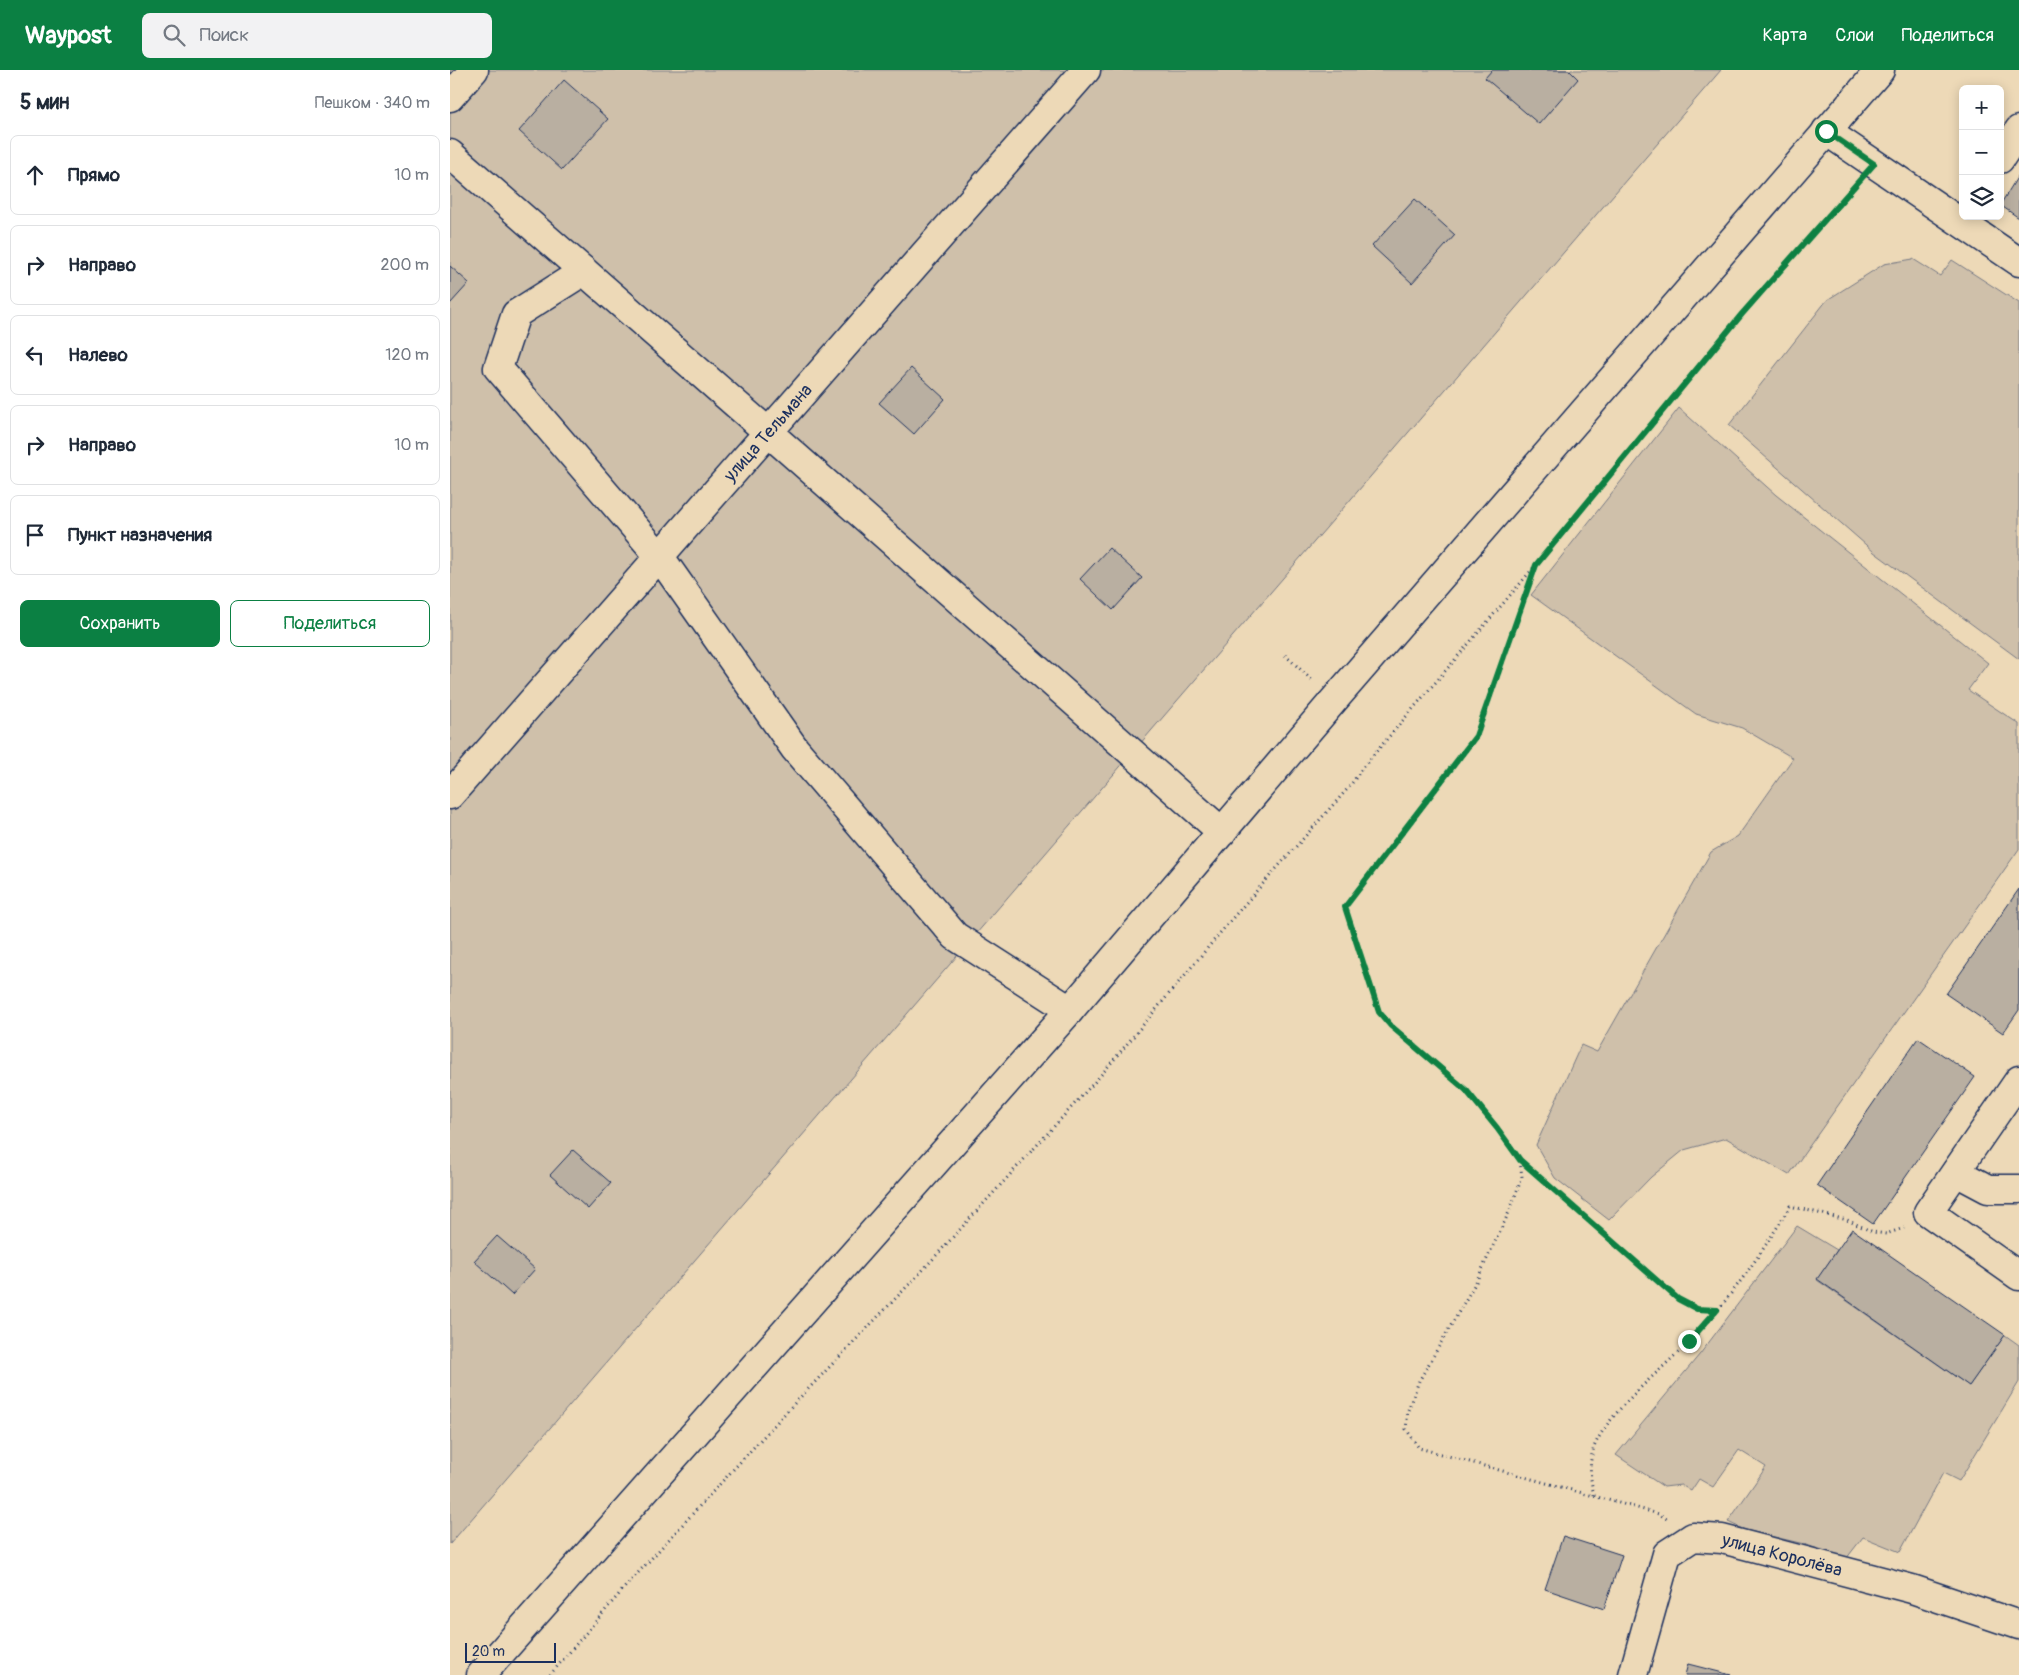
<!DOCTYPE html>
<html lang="ru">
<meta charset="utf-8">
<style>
body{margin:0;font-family:Pangolin,sans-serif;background:#f2f2f3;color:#1f2937}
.controls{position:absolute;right:15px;top:15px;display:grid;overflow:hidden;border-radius:8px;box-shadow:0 2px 12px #0003}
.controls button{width:45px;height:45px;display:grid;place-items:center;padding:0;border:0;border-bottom:1px solid #e0e1e3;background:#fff;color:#1f2937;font:25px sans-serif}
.scale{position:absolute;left:15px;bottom:12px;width:91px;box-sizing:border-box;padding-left:5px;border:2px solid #1b2f5e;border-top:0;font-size:14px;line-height:18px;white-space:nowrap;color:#1b2f5e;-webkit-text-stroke:4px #edd9b7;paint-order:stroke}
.stop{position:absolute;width:15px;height:15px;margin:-11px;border:4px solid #0b8043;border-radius:50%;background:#fff}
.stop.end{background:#0b8043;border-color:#fff;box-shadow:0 1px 5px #0008}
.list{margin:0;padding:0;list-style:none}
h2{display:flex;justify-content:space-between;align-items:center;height:65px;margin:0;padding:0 20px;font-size:21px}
h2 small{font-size:16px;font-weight:400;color:#747a83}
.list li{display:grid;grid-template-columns:32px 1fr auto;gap:15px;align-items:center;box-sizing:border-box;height:80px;margin:0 10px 10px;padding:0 10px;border:1px solid #e0e1e3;border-radius:8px}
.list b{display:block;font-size:19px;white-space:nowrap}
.list em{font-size:16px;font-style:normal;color:#747a83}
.actions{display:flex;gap:10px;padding:15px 20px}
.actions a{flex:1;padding:11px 0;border:1px solid #0b8043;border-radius:8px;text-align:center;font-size:18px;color:#0b8043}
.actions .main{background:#0b8043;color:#fff}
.icon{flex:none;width:28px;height:28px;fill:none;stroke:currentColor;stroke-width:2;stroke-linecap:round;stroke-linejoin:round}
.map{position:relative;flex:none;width:1569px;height:1605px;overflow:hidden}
header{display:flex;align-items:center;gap:30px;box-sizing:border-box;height:70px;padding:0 25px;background:#0b8043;color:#fff}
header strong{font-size:24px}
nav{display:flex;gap:28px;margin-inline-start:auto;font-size:18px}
.search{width:350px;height:45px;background:#f2f2f3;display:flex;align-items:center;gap:12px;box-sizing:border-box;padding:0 18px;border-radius:8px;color:#747a83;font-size:19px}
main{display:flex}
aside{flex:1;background:#fff}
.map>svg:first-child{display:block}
.green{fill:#cfc0aa;stroke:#757884}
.building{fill:#b9afa1;stroke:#1b2f5e}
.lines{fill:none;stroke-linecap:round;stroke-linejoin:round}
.minor-casing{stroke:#1b2f5e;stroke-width:31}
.major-casing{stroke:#1b2f5e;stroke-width:31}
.path{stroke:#1b2f5e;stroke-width:3;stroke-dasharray:1 4;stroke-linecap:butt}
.minor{stroke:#edd9b7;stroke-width:28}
.major{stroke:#edd9b7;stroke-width:28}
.route{stroke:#0b8043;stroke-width:6}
.labels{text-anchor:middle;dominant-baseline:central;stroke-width:4;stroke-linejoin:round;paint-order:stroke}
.street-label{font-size:18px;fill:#1b2f5e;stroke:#edd9b7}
</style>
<header>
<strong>Waypost</strong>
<div class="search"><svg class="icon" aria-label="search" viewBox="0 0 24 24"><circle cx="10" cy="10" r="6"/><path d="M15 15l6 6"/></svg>Поиск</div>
<nav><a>Карта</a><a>Слои</a><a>Поделиться</a></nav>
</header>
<main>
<aside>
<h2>5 мин<small>Пешком · 340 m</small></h2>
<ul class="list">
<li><svg class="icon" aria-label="ahead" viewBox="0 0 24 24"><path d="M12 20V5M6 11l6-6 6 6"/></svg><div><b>Прямо</b></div><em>10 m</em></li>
<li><svg class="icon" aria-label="right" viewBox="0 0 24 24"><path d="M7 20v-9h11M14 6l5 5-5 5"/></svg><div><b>Направо</b></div><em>200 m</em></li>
<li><svg class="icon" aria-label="left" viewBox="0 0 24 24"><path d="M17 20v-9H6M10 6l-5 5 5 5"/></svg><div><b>Налево</b></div><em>120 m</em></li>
<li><svg class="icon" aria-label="right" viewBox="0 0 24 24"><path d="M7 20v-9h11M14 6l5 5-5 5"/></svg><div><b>Направо</b></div><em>10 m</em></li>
<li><svg class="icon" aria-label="arrive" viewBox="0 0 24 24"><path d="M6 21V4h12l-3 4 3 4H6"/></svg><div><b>Пункт назначения</b></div></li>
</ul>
<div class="actions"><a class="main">Сохранить</a><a>Поделиться</a></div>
</aside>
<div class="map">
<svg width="1569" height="1605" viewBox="0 0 1569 1605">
<rect width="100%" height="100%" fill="#edd9b7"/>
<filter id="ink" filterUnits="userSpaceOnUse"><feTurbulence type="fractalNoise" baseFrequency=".02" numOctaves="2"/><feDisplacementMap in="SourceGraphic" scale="10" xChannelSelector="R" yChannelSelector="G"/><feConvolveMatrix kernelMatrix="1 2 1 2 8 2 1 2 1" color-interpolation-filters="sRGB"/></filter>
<g filter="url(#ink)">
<path class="green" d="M0,0h1271l-1271,1474z
M1463,189l27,17 12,-16 67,43v356l-145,-107 -145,-127 98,-125 57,-36z
M1229,338l97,87 212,168 -20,27 51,34v125l-230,326 -63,-37 -42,12 -33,27 -42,43 -54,-42 -19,-33 45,-100 16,7 114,-200 27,-16 55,-78 -51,-30 -46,-14 -165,-119z
M1347,1156l40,24 -20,30 152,106 36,-51 14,10v37l-60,99 -16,-8 -43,79 -37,-15 -17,22 -42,-15 -59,-14 -17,-8 38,-55 -27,-17 -26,37 -14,-8 -8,12 -10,-6 -17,2 -48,-32 84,-101z"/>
<path class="building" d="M1042,0h77l9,9 -39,45 -54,-46z
M114,10l44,39 -46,51 -43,-39z
M1568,106h1v42l-19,-13z
M965,129l40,36 -43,48 -40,-37z
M0,196l19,17 -19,21z
M461,298l34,31 -31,35 -35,-31z
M659,478l33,30 -29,32 -33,-31z
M1569,819v121l-16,23 -57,-39z
M1468,968l57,39 -102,147 -56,-39z
M123,1080l38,33 -23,26 -38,-34z
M1402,1159l153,106 -36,51 -152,-107z
M47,1166l38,33 -23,26 -38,-34z
M1113,1466l59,19 -18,54 -59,-20z
M1238,1594l43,11h-46z"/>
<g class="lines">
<defs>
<g id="minor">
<path d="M0,27l24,-27"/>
<path d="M1376,61l193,131"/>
<path d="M0,84l318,278 454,400"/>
<path d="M1550,89l19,-29"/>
<path d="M134,201l-68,43 -18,54 162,189 135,192 160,187 115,74"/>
<path id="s1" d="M0,725l636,-725"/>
<path d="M1569,1010l-91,132 91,64"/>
<path d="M1506,1102l32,17h31"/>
<path id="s2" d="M1183,1605l34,-121 26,-17 29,2 190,50 107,36"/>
</g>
<path id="major" d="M31,1605l589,-665 264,-310 546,-630"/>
</defs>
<use href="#minor" class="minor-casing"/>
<use href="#major" class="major-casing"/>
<path class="path" d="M1085,498l-58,168 -132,171 34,105 12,14 75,64 31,38 23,32 158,139 19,10 20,2
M835,585l27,25
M1070,1091l2,16 -12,33 -34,72 -57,99 -11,29 -2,19 13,19 240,66 8,5
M1144,1425c-5,-20 -6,-40 5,-58 20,-34 61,-66 89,-94 40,-41 73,-88 102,-137l57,14 26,12 13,2 18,-6
M100,1605l76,-89 163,-177 133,-138 179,-196 135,-161 114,-128 13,-19 173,-202 206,-251 114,-129"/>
<use href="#minor" class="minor"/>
<use href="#major" class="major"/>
</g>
</g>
<g class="lines" filter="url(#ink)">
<path class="route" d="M1239,1271l28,-31 -20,-1 -19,-10 -158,-139 -23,-32 -31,-38 -75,-64 -12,-14 -34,-105 131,-171 60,-171 206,-251 132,-150 -48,-33"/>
</g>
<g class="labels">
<g class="street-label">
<text stroke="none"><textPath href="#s1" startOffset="482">улица Тельмана</textPath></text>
<text stroke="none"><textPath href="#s2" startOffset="248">улица Королёва</textPath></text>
</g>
</g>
</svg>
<div class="controls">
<button>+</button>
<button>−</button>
<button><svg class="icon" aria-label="layers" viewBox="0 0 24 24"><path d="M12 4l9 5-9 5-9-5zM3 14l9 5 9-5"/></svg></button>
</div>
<div class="scale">20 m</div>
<div class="stop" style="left:1376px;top:61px"></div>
<div class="stop end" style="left:1239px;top:1271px"></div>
</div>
</main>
